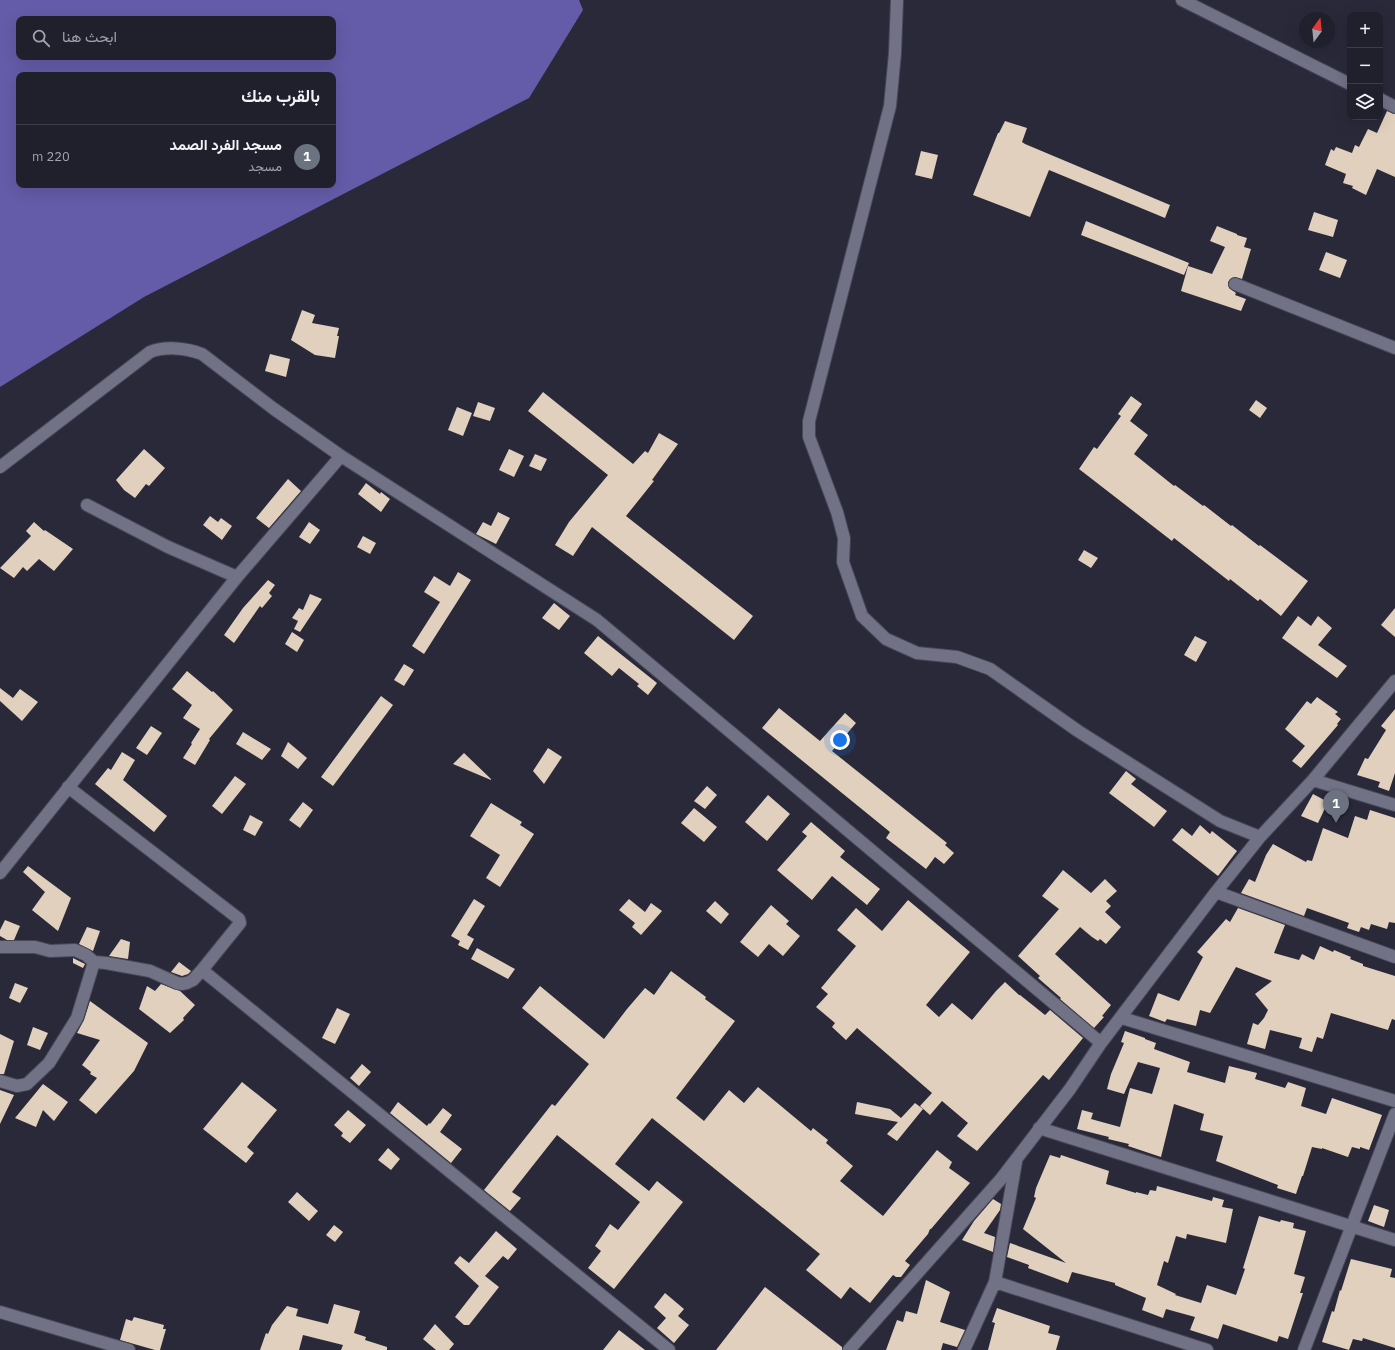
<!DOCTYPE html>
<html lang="ar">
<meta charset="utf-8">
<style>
body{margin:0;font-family:"IBM Plex Sans",Vazirmatn,sans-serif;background:#2d2c38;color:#f1f3f6;direction:rtl}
.controls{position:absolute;right:12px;top:12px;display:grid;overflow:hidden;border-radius:8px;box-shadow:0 4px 16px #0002}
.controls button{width:36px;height:36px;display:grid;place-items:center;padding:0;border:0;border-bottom:1px solid #3d3d48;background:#201f2c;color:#f1f3f6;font:20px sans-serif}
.compass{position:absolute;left:1299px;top:12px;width:36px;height:36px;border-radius:50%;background:#201f2c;box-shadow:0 4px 16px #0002;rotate:15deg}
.you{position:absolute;left:840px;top:740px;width:14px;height:14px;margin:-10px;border:3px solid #fff;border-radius:50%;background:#1a73e8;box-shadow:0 0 0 6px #1a73e833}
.badge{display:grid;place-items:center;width:26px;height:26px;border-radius:50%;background:#d93025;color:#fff;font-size:13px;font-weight:700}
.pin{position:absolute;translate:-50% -33px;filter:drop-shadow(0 1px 2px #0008)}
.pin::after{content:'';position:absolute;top:21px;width:14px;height:12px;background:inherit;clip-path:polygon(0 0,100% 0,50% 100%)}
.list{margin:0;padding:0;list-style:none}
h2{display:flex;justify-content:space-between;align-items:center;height:52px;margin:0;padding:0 16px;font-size:17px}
h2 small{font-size:13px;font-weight:400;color:#a2a2a9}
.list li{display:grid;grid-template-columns:26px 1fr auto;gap:12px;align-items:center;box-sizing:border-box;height:64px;padding:0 16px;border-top:1px solid #3d3d48}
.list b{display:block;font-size:15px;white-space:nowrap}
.list p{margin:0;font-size:13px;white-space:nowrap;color:#a2a2a9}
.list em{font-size:13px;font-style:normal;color:#a2a2a9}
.icon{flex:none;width:22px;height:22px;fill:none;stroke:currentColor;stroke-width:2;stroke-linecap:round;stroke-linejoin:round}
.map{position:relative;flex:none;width:1395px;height:1350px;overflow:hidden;direction:ltr}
.search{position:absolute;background:#201f2c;box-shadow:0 4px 16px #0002;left:16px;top:16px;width:320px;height:44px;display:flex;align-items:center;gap:10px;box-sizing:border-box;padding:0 14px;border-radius:8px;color:#a2a2a9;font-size:15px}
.panel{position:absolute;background:#201f2c;box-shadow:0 4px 16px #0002;left:16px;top:72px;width:320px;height:116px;border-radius:8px;direction:rtl}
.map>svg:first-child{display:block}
.water{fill:#645ca8;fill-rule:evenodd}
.building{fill:#e1d0bd}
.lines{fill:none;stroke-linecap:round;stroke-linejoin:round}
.street-casing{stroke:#484756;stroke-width:14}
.street{stroke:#727287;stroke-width:12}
</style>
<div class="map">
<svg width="1395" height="1350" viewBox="0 0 1395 1350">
<rect width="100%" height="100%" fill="#2a293a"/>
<path class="water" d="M0,0h579l4,10 -54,88 -385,199 -144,90zM19,19h314v38h-314zM19,75h314v110h-314z"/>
<path class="building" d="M1387,111l8,3v63l-18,-8 -11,26 -14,-7 1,-2 -10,-3 3,-9 -21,-9 6,-16 3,2 2,-4 16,6 3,-8 4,2 9,-18 9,4z
M1005,121l22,7 -5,14 3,2 145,61 -5,13 -116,-48 -19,47 -57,-22 25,-62h1z
M921,151l17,4 -6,24 -17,-4z
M1314,212l24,8 -5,17 -25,-7z
M1086,221l103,42 -5,12 -103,-40z
M1217,226l20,8v1l10,3 -3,9 7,2 -9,30 -8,-2 -6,5 1,6 7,5 -1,2 11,4 -5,12 -60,-20 7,-25 24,8 13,-27 -15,-6z
M1326,252l21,8 -7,18 -21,-8z
M302,310l13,5 -3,8 27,5 -2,8h2l-4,22 -20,-3 -24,-15z
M270,354l20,5 -4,18 -21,-6z
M543,392l90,72 12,-13 3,2 11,-20 19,11 -26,36 2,1 -28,35 127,100 -19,24 -142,-113 -19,29 -18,-11 14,-23 39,-47 -80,-64z
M1131,396l11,8 -12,17 18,14 -14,19 40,32 1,-1 28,21 1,-1 27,21 1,-1 27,21 1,-1 48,36 -27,35 -21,-17 -2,2 -28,-22 -1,2 -55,-43 -2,3 -93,-72 15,-22 3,2 24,-33 -3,-2z
M1256,400l11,8 -7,10 -11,-8z
M478,402l17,6 -5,13 -17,-5z
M457,407l15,6 -9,23 -15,-6z
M144,449l21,19 -16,18 -3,-2 -11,14 -11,-8 -8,-10z
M509,449l15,7 -10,21 -15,-7z
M535,454l12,5 -6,12 -12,-5z
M288,479l13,12 -32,37 -13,-10z
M366,483l14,11 1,-2 9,7 -9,13 -23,-18z
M498,512l12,6 -14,26 -20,-10 7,-12 8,4z
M210,516l8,6 3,-4 11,8 -10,14 -19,-15z
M34,522l10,9 1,-1 28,19 -19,22 -15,-12 -12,12 -4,-4 -9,11 -14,-10 31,-32 -5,-5z
M309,522l11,8 -10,14 -11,-7z
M363,536l13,7 -6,11 -13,-7z
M1084,550l14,8 -7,10 -13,-8z
M458,572l13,8 -47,74 -12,-8 28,-44 -16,-10 10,-16 16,10z
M268,580l7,5 -6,8 3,3 -10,12 -2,-2 -26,37 -10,-8 19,-27z
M310,594l12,5 -22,33 -6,-3 4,-8 -6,-3 7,-10 4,2z
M554,603l16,13 -11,14 -17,-12z
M1395,608v29l-14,-12z
M1298,616l13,10 7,-10 14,12 -14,17 29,21 -10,12 -55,-40z
M292,632l12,8 -7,12 -12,-8z
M598,636l59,47 -9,12 -11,-9 2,-2 -20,-16 -7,8 -28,-23z
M1195,636l12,6 -11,20 -12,-7z
M404,664l10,6 -10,16 -10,-6z
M187,671l25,21 1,-1 20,19 -24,29 1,1 -15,25 -12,-7 9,-14 -1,-1 9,-14 -17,-11 9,-13 -20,-16z
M0,688l13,10 7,-9 18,13 -16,19 -22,-20z
M381,696l12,9 -60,81 -12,-9z
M1317,697l21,15 -3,2 6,5 -4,5 1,1 -37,43 -9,-7 13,-15 -20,-17 22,-28 4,3z
M779,708l41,33 25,-28 11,10 -24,28 115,92 -2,2 9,8 -10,11 -9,-7 -9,12 -40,-31 4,-6 -128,-104z
M1395,709v64l-6,18 -11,-4 2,-5 -23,-7 8,-17 3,1 18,-29 -5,-4z
M151,726l11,7 -15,22 -11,-7z
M243,732l28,17 -9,11 -26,-16z
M288,742l19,16 -9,11 -17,-13z
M548,748l14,9 -18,27 -11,-13z
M122,752l13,8 -12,20 44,36 -13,16 -59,-48 13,-16 3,2z
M464,753l27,26v1l-38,-16z
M1126,771l10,8 -5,5 36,27 -13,16 -45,-34z
M235,776l11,8 -24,30 -10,-8z
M707,786l10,9 -12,14 -11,-8z
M1313,794l15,8 -10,21 -17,-7z
M768,795l22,19 -23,27 -22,-19z
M303,802l10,8 -13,18 -11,-8z
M491,803l31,19 -2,3 14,9 -34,53 -14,-9 14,-23 -30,-19z
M694,808l23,19 -13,15 -23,-19z
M1370,810l25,8v105l-6,-1 -2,7 -16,-5 -2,6 -8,-3 -2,5 -12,-4 2,-5 -42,-15 -3,8 -63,-23 8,-14 6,3 11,-27 7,-11 33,18 1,-2 5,1 11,-33 25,10 7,-22 12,4z
M250,815l13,7 -8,14 -12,-6z
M811,822l34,29 -5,6 40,32 -13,16 -35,-29 -20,24 -35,-30 30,-34 -5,-4z
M1200,825l10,9 2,-3 25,20 -19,25 -46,-36 10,-12 10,8z
M28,866l43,32 -13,33 -26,-21 13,-18 -22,-20z
M1063,870l28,23 14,-14 12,12 -11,10 5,5 -6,6 16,15 -15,17 -6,-5 -2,2 -6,-4 -12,-10 -25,27 56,51 -9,11 2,1 -10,11 -34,-29 1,-1 -23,-20 2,-2 -22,-20 41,-47 -17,-13z
M474,899l11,7 -18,29 7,4 -6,11 -10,-5 2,-4 -9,-5z
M629,899l16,13 6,-9 11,8 -21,24 -9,-8 3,-4 -16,-13z
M908,900l62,52 -44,53 13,12 13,-14 20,17 24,-29 9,-9 14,13h1l25,20 5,-5 33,28 -34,42 -6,-5 -66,76 -20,-15 11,-13 -26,-22 -12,14 -10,-9 12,-13 -75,-65 -11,12 -14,-13 3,-4 -19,-16 12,-13 -7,-6 35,-42 -19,-16 19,-22 26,23z
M715,901l14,13 -8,10 -15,-13z
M771,905l18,16 -3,3 14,12 -17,20 -14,-12 -11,13 -18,-15z
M1238,908l47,17 -11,28 25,7 3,-6 12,6 6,-14 13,6 1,-2 17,7 -1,2 13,5v2l32,10v44l-3,-1 -4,11 -57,-17 -8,26 -6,-2 -5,15 -13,-4 3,-10 -32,-8 -5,19 -18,-5 6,-21 5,2 6,-7 4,-8 -13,-16 17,-13 -36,-14 -26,46 -10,-3 -4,16 -29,-7 -2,3 -16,-6 9,-23 21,8 24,-44 -6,-5 29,-33 4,3z
M5,920l15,6 -6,14h-7l-7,-4v-6z
M87,927l13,4 -7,20 -14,-7z
M121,939l9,3 -2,17 -19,-3z
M477,948l38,21 -7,10 -37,-20z
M73,958l12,6 -2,4 -10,-5z
M179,962l12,9 -3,3 -6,2 -11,-4z
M671,971l35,26 -1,2 30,22 -59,77 28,23 25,-31 15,13 14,-16 53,44 2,-3 15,12 -2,3 27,23 -13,15 43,35 54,-66 15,12 -3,6 21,15 -39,46h-1l-2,5 -23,27 5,4 -9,12h-5l-3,-2 -23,28 -20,-16 -9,12 -35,-29 14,-16 -168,-136 -37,46 34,27 8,-10 26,21 -69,87 -26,-21 13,-17 -6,-5 15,-22 8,6 22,-28 -83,-67 -45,57 9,6 -11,13 -26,-21 68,-86 3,2 34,-42 -67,-56 18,-22 64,53 23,-30 18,-21 9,7z
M15,983l13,5 -8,15 -11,-5z
M161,984l19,7 15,14 -12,13 1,2 -14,13 -31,-24 8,-23 8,5z
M90,1001l58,42 -14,28 -38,43 -17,-14 18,-22 -7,-4 1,-2 -9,-7 18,-25 -23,-7 7,-13z
M337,1008l13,6 -15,30 -13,-6z
M33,1027l15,6 -8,17 -13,-5z
M1125,1031l20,7v1l11,4 -2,6 36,13 -3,10 38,11 4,-17 28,7 -2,6 30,9 3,-6 18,6 -5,18 25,8 6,-16 50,17 -13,35 -9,-3v2l-8,-2 -4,10 -26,-9v1l-10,-2 -9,29h-1l-6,18 -19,-6 1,-3 -62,-24 7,-25 -23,-6 4,-16 -30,-10 -13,53 -33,-11 1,-2 -21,-5 1,-2 -32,-8 5,-19 11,3 -2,6 29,8 10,-39 22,6 8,-26 -22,-6 -14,32 -17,-5 4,-15 13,-31 -3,-1z
M0,1034l14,7 -10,33h-4z
M362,1064l9,8 -12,14 -9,-8z
M242,1082l35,28 -30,37 7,6 -8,10 -43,-34z
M43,1084l25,18 -14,19 -11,-11 -7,17 -21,-9z
M0,1090l14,5 -14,29z
M398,1102l29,24 2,-3 1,1 13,-16 9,7 -12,17 22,17 -11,14 -61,-50z
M857,1102l33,7 11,9 14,-15 8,6 -26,32 -10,-7 11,-12 -43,-8z
M348,1110l18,15 -16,18 -9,-7 2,-3 -9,-8z
M388,1148l12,11 -9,11 -13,-10z
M1050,1155l10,3 1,-3 48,16 -3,13 30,9v-1l12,3 2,-5 6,1 1,-5 55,15 1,-4 11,3 -2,7 11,2 -7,34 -39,-9 -1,5 -10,-3 -8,27 -4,-2 -7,24 19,9 -1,1 26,8 6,-18 29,10 9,-26 -2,-1 16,-52 21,6 1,-2 13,3 -1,5 13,3 -12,43 11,3 -5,16h3l-15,46 -9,-3 -2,6 -54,-18 -5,15 -28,-9 5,-13 -29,-8 -3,9 -21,-8 4,-12 -31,-13v-2l-43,-11 -4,11 -40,-15 1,-3 -22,-8 3,-14 56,20 -43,-34 13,-31 -2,-1 2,-9z
M297,1192l21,19 -9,10 -21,-19z
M993,1199l8,5 -1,6 -16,23 11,4 -2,15 -31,-12 12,-19z
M1374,1205l15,5 -5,17 -16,-6z
M334,1225l9,7 -8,10 -9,-7z
M496,1231l21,18 -9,11 -5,-4 -18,20 14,11 -30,38h-5l-9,-8 24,-31 -25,-23 6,-7 9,7z
M1351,1259l41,10 -2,8 5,1v70l-32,-10 -1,3 -9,-2 -4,11 -27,-8 10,-31 2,1 6,-22 1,1z
M926,1280l24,12 -10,30 25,8 -8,17 -14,-4 -2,7h-55l11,-30 6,2 3,-11 11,3z
M765,1287l77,60v3h-126z
M665,1293l19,16 -6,7 11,9 -15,18 -17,-15 9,-10 -12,-11z
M334,1304l26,7 -6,22 12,4 -1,3 22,7v3h-46l2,-5 -40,-10 -4,15h-39l6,-17 2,1 4,-9 15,-19 11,3 -2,7 32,8z
M997,1308l53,18 -2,7 12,3 -4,14h-68l7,-27 -3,-1z
M134,1317l30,8 -1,4h3l-6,21h-5l-35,-10 6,-21 6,2z
M435,1324l19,20 -5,6h-13l-13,-11z
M619,1330l26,20h-42z"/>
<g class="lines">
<defs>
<path id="street" d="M897,0l-2,53 -5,53 -81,315v16l28,75 7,26 -1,24 19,54 24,23 31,14 40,4 33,12 88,62 142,90 40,16
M1182,0l168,84
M1380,99l15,8
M1235,284l160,64
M0,467l150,-115c16,-6 36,-4 52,2l72,55 67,47 256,164 504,423
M87,505l81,42 69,30
M1313,780l82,25
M68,787l171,132 1,4 -38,47 467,380
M0,873l237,-296 104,-121
M1216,892l179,65
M0,947h35l15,4 25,-1 11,5 8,7 12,1 44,8 27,12 5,1 5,-1 6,-3 9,-10
M1122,1018l273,83
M0,1081l17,5 10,-2 22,-21 28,-45 17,-56
M1039,1128l356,112
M995,1282l212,68
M0,1312l129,38
M849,1350l152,-171 69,-90 31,-46 115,-151 44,-55 53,-57 82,-99
M964,1350l31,-68 21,-120
M1304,1350l91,-236"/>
</defs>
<use href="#street" class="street-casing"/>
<use href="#street" class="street"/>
</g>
</svg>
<div class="controls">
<button>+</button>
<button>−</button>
<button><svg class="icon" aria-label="layers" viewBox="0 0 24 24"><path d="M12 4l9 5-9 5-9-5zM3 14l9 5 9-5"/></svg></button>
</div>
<svg class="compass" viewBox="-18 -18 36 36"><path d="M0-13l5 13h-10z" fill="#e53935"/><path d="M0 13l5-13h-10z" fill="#a2a2a9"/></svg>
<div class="you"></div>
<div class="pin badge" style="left:1336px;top:823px;background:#6b7280">1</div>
<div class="search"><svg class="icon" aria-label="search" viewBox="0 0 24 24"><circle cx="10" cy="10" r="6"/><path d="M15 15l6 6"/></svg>ابحث هنا</div>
<section class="panel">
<h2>بالقرب منك<small></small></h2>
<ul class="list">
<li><span class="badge" style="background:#6b7280">1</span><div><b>مسجد الفرد الصمد</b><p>مسجد</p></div><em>220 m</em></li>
</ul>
</section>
</div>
